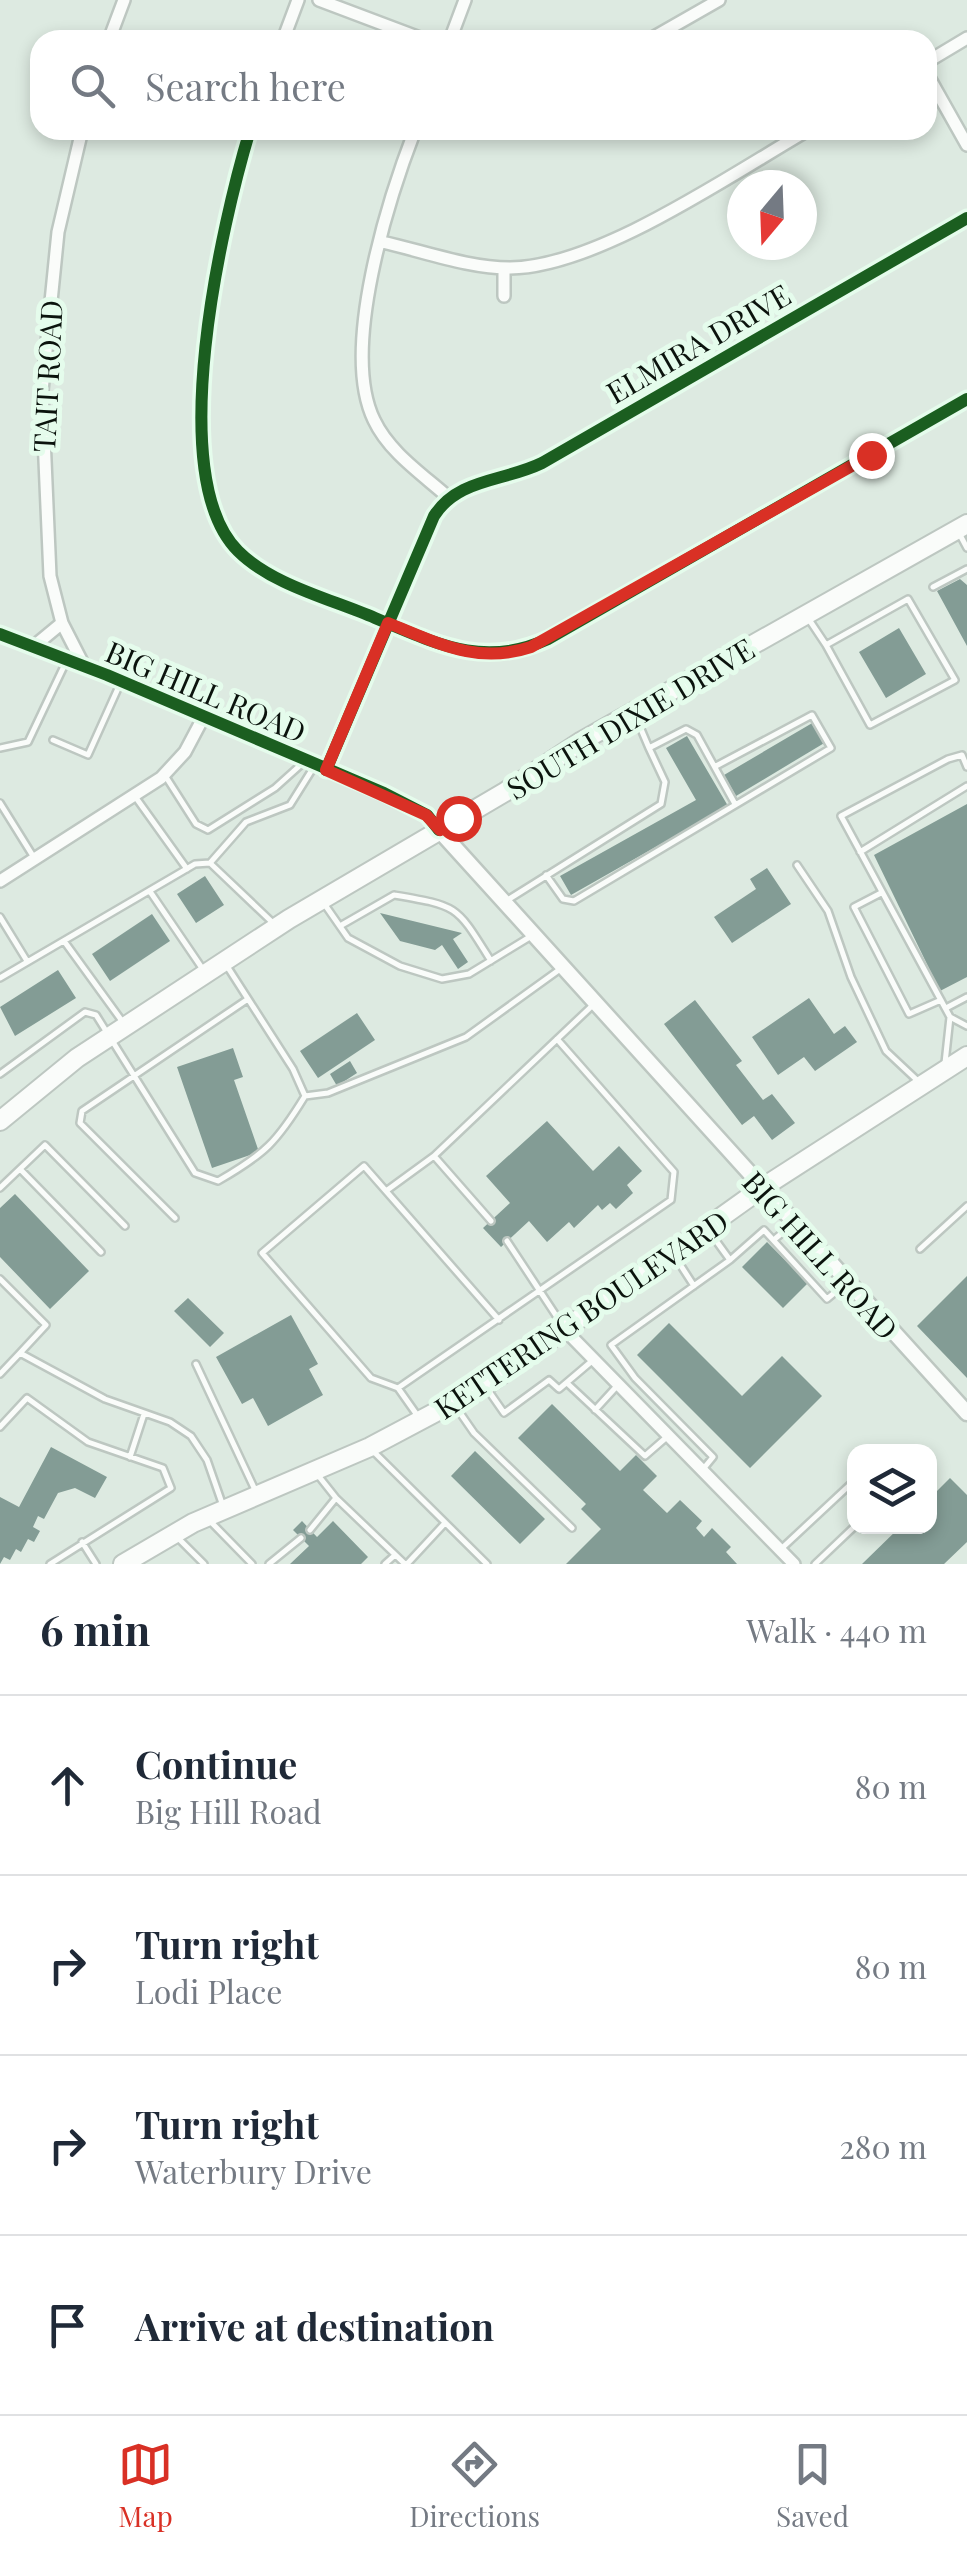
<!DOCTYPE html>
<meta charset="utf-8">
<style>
body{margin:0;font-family:"Playfair Display",serif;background:#f6f6f7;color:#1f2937}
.controls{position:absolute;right:30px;bottom:30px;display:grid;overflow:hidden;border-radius:20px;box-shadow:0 5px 15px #0003}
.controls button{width:90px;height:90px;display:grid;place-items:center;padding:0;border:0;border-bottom:2px solid #e0e1e3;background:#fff;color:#1f2937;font:50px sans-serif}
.compass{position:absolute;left:727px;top:170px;width:90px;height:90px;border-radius:50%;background:#fff;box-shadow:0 5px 15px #0003;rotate:199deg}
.stop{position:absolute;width:30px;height:30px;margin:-22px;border:8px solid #d93025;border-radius:50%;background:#fff}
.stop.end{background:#d93025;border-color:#fff;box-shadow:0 2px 10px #0008}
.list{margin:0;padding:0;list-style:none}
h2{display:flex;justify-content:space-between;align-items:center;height:130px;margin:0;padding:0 40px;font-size:42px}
h2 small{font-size:32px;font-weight:400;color:#747a83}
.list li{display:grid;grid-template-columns:65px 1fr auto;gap:30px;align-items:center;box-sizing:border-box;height:180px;padding:0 40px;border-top:2px solid #e0e1e3}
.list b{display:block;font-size:38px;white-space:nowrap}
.list p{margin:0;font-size:32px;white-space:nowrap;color:#747a83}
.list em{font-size:32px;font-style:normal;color:#747a83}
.icon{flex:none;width:55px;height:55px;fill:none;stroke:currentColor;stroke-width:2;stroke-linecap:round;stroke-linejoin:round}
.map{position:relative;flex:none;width:967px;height:1564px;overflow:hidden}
.search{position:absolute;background:#fff;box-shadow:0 5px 15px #0003;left:30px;right:30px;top:30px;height:110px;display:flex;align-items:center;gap:25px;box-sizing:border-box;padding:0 35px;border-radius:30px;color:#747a83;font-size:38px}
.sheet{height:850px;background:#fff}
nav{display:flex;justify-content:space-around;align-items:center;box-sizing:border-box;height:140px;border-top:2px solid #e0e1e3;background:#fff;font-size:28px;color:#747a83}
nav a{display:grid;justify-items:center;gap:5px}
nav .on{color:#d93025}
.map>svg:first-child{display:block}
.building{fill:#839c95}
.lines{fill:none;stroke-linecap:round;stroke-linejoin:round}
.service-casing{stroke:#bdc7c1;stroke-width:10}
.minor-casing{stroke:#bdc7c1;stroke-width:16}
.tertiary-casing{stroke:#bdc7c1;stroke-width:19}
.primary-casing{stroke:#bdc7c1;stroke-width:22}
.service{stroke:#fafcfa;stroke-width:5}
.minor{stroke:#fafcfa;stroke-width:11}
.tertiary{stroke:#fafcfa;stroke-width:14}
.primary{stroke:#fafcfa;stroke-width:18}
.cycleway-casing{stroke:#e5fcec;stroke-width:19}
.cycleway{stroke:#1b5e20;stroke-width:12}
.route{stroke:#d93025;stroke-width:12}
.labels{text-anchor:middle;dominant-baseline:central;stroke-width:10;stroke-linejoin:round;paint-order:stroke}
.street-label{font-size:30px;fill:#0b130d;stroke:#e5fcec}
</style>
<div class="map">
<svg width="967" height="1564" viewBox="0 0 967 1564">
<rect width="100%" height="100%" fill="#ddeae1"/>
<path class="building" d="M960,579l7,6v61l-30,-55z
M899,628l27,46 -40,24 -27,-46z
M814,722l12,20 -90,54 -12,-21z
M687,736l41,70 -157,89 -11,-19 136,-76 -30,-52z
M967,804v173l-27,14 -66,-136z
M767,868l24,36 -59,39 -18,-26 42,-28 -6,-10z
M205,876l19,29 -28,18 -19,-29z
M380,913l82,20 -9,6 15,23 -10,7 -16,-24 -7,5 -35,-9z
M152,914l18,27 -60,40 -18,-27z
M58,970l18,28 -61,38 -15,-29z
M809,998l25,36 11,-8 12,16 -42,29 -11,-14 -26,18 -26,-38z
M695,1000l47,61 -6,4 27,35 9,-6 23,29 -23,17 -18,-24 -12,9 -78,-101z
M357,1013l18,27 -57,38 -18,-27z
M233,1048l10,29 -9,3 25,72 -47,16 -35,-101z
M350,1061l7,12 -20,13 -7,-12z
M547,1121l46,50 26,-25 23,25 -15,14 6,8 -17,16 -6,-6 -8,7 -4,-5 -24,23 -5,-6 -22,20 -18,-21 -28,26 -18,-19 27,-25 -24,-27z
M15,1194l74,77 -39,38 -50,-52v-49z
M767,1242l41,41 -25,25 -41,-41z
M967,1276v102l-50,-52z
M188,1298l36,35 -14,14 -36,-36z
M291,1315l27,49 -9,5 14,26 -55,31 -15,-28 -11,6 -26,-47z
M669,1323l73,73 40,-40 40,40 -72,72 -113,-113z
M552,1404l68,67 16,-16 21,21 -14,14 24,23 13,-13 22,21 -6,7 8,9 8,-9 19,19 -5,5 11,12h-171l35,-35 -20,-20 5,-5 -68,-66z
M51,1447l56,30 -12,21 -20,-10 -17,5 -14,26 -6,-3 -5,11 7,4 -6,11 -6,-3 -7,13 -5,-3 -6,11 -6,-3 -4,7v-67l19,10z
M475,1451l70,68 -25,25 -69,-68z
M950,1478l17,17v47l-23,22h-82l39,-38h29v-28z
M302,1521l15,16 16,-16 35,36 -7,7h-71l19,-18 -16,-16z"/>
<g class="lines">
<defs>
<path id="service" d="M959,533l8,15
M933,587l34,-18
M808,618l18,27 82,-46 47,81 -85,45 -44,-80
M635,715l14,33 37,-19 11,6 38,69
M53,740l35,15 32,-71
M0,748l28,-6 38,-80
M166,777l30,47 12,6 67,-42 30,-27
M134,795l53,74
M0,803l33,53
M860,852l107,-66
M210,863l36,-41 44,-17 25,-40
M797,865l31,46 23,66 35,74 33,31
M546,875l17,24 11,2 257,-153 -19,-33 -96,51
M151,893l53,78
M881,893l-27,14 55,107 32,-14
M506,901l155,-97 4,-22 -16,-34
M323,902l25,36 52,28 42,13 27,-5 64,-39
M0,917l27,44
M340,926l54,-31c65,11 62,10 97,66
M64,941l58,80
M0,978l195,-114 15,-1 62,59
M946,1008l21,-11
M950,1017l-109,-201 107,-57 14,-4 5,12
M945,1063l5,-46 17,9
M0,1074l85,-62 11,3 99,158 23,8c47,-27 59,-39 87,-85l-12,-27 -68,-106
M305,1096l23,-3 138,-56 97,-70
M20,1169l81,83
M0,1188l45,-43 80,81
M386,1191l48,-35
M175,1218l-95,-95 2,-12 166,-112
M491,1221l-57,-65 160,-152
M776,1238l17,-14
M507,1241l54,82
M920,1249l47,-43
M674,1255l20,31
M730,1260l34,-30 63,69 18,-15
M0,1279l46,46 -26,28
M499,1320l-135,-154 -102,87 109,125 27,10 273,-188 3,-28 -117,-133
M196,1364l60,128
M0,1374l20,-21 85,46 65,23 21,14 16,24 16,46
M567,1383l78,73 23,-20
M398,1388l19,27
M488,1390l16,23 45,-33 10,9 33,-28
M456,1407l18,26 98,95
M595,1410l22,-24
M0,1427l27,-29 61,44 75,26 8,20 -121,76
M372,1450l115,114
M130,1457l14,-43
M704,1468l9,-11 -78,-79 -24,-33 119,-85 -21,-29
M336,1498l69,66
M209,1520l43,44
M310,1530l26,-32 -19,-24
M178,1538l26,26
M82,1542l14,22
M780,1550l74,-69
M269,1564l32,-26
M385,1564l10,-9
M407,1564l38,-41
M815,1564l40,-38"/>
<path id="minor" d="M319,0l106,40
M109,40l15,-40
M283,40l15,-40
M450,40l15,-40
M649,40l70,-40
M927,62l40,-24
M927,74l40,71
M82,130l-24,102 -16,159 8,185 12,47 22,43
M250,130c-28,93 -87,346 -12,421 34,34 93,48 137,67 60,25 108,51 173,21l419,-240
M415,130c-27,70 -75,220 -41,290 15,32 48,54 74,77
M382,242c41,9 86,26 128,26 88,-1 220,-93 298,-138
M504,268v28
M0,634l107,41 277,118 43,22 12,15
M33,647l29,-24
M326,770l108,-254c24,-38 69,-34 108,-53l425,-245
M0,881l161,-103 24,-26 18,-34
M565,1330l229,234"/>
<path id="tertiary" d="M439,830l528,583"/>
<path id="primary" d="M0,1121l77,-63 212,-139 216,-127 77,-51 385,-217
M123,1564l70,-41 177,-76 115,-61 277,-198 205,-132"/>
</defs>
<use href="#service" class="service-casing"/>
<use href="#minor" class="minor-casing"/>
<use href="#tertiary" class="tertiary-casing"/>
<use href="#primary" class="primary-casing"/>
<use href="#service" class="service"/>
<use href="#minor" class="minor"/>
<use href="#tertiary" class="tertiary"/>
<use href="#primary" class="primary"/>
<defs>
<path id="cycleway" d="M250,130c-28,93 -87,346 -12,421 34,34 93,48 137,67 60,25 108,51 173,21l419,-240
M0,634l107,41 277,118 43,22 12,15
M326,770l108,-254c24,-38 69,-34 108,-53l425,-245"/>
</defs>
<use href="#cycleway" class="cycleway-casing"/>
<use href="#cycleway" class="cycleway"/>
</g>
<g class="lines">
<path class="route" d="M458,818l-18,12 -14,-15 -100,-45 62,-147c50,20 89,42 143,24l340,-192"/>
</g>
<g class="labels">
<g class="street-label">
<text transform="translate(698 343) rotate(-30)">ELMIRA DRIVE</text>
<text transform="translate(47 376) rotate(-87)">TAIT ROAD</text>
<text transform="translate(206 691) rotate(23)">BIG HILL ROAD</text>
<text transform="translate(630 718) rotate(-31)">SOUTH DIXIE DRIVE</text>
<text transform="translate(821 1255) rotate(48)">BIG HILL ROAD</text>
<text transform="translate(581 1314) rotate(-34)">KETTERING BOULEVARD</text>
</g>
</g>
</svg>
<div class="controls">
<button><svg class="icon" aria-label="layers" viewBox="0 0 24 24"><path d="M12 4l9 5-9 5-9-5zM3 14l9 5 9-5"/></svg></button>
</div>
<svg class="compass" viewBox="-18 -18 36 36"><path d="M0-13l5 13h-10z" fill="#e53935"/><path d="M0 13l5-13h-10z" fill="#747a83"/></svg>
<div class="stop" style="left:458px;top:818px"></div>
<div class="stop end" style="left:871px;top:455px"></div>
<div class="search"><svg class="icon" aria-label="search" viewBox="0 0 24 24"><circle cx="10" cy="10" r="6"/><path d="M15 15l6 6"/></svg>Search here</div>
</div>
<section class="sheet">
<h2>6 min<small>Walk · 440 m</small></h2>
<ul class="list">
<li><svg class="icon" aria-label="ahead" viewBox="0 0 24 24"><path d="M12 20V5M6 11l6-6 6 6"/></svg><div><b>Continue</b><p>Big Hill Road</p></div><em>80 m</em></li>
<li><svg class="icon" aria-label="right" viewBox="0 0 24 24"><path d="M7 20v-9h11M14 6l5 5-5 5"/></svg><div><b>Turn right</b><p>Lodi Place</p></div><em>80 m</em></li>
<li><svg class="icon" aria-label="right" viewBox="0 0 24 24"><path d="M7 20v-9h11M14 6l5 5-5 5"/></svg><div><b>Turn right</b><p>Waterbury Drive</p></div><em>280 m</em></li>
<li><svg class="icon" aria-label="arrive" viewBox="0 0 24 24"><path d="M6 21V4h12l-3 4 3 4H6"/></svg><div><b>Arrive at destination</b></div></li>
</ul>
</section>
<nav>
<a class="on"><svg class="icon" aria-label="map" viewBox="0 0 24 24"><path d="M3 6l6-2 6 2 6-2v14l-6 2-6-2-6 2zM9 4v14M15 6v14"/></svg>Map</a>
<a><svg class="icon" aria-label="directions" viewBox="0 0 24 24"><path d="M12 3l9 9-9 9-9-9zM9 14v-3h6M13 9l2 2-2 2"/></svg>Directions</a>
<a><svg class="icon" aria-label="saved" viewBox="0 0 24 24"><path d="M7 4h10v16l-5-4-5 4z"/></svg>Saved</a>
</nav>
